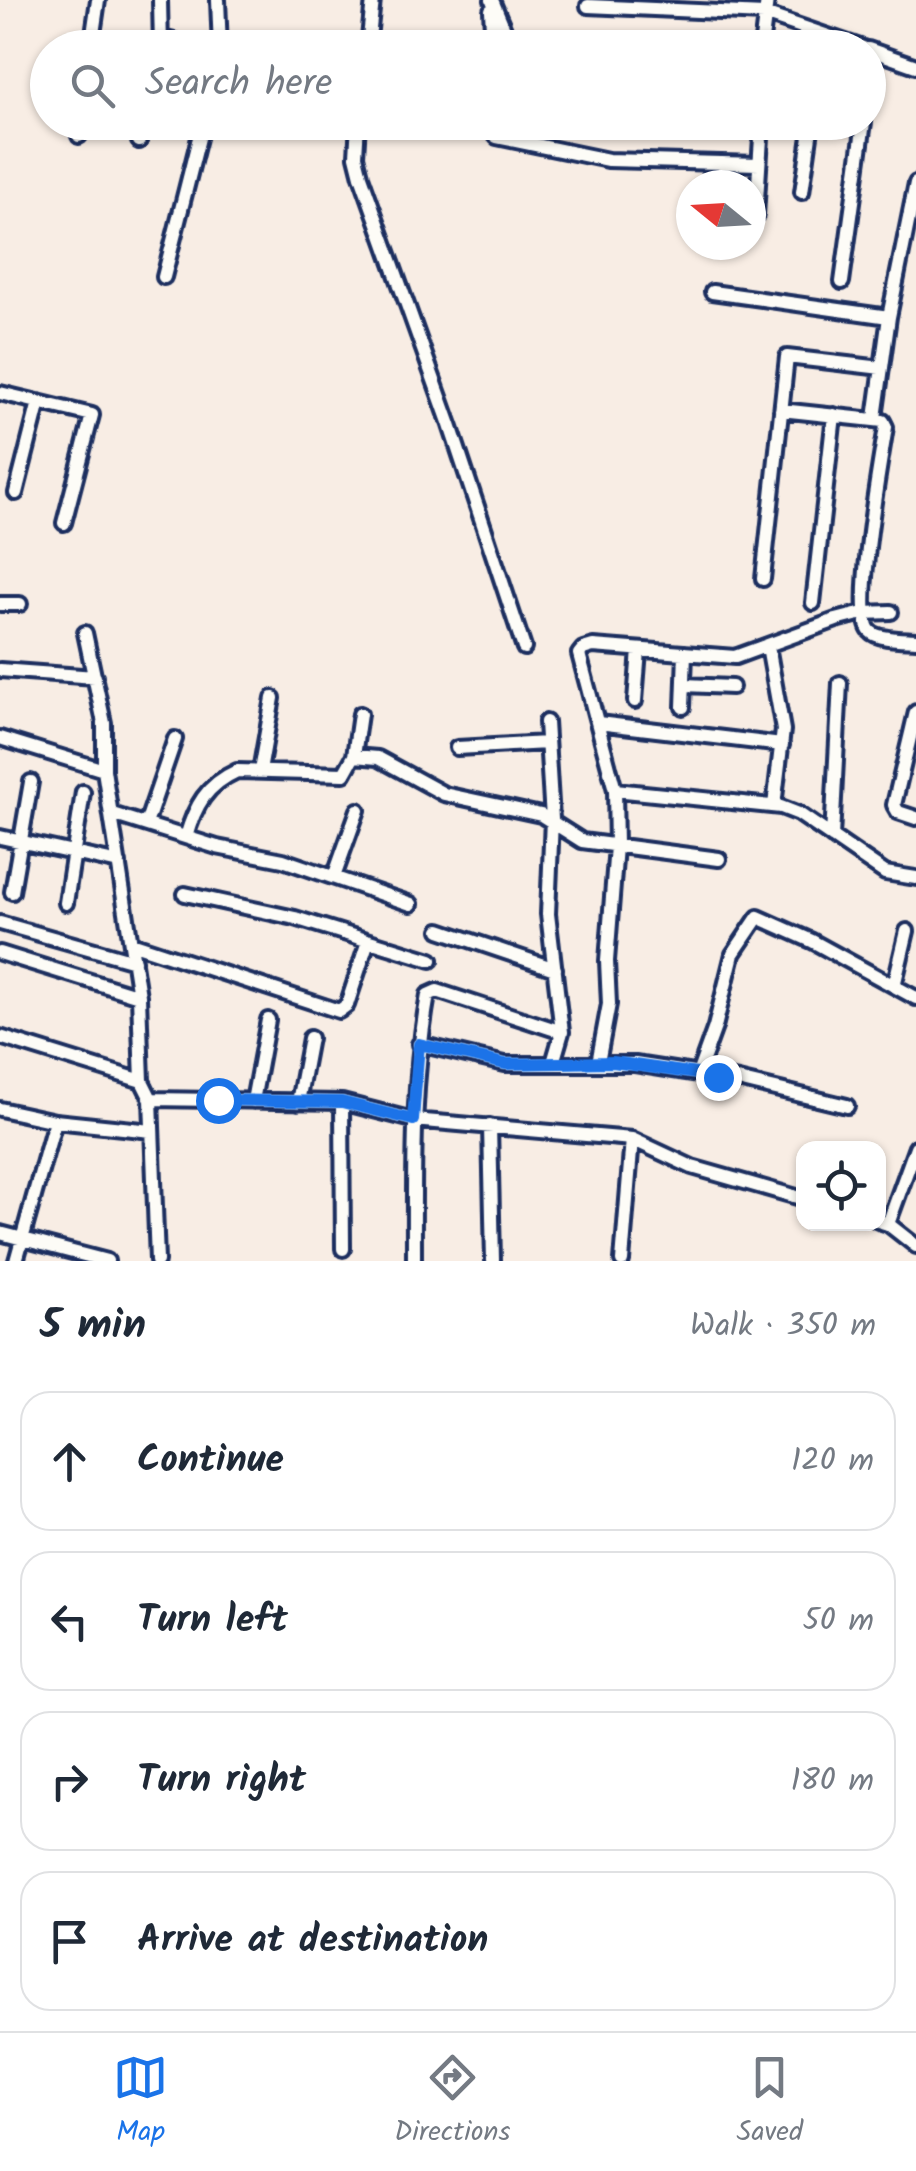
<!DOCTYPE html>
<meta charset="utf-8">
<style>
body{margin:0;font-family:Kalam,sans-serif;background:#f2f2f3;color:#1f2937}
.controls{position:absolute;right:30px;bottom:30px;display:grid;overflow:hidden;border-radius:20px;box-shadow:0 2px 8px #0004}
.controls button{width:90px;height:90px;display:grid;place-items:center;padding:0;border:0;border-bottom:2px solid #e0e1e3;background:#fff;color:#1f2937;font:50px sans-serif}
.compass{position:absolute;left:676px;top:170px;width:90px;height:90px;border-radius:50%;background:#fff;box-shadow:0 2px 8px #0004;rotate:288deg}
.stop{position:absolute;width:30px;height:30px;margin:-22px;border:8px solid #1a73e8;border-radius:50%;background:#fff}
.stop.end{background:#1a73e8;border-color:#fff;box-shadow:0 2px 10px #0008}
.list{margin:0;padding:0;list-style:none}
h2{display:flex;justify-content:space-between;align-items:center;height:130px;margin:0;padding:0 40px;font-size:42px}
h2 small{font-size:32px;font-weight:400;color:#747a83}
.list li{display:grid;grid-template-columns:65px 1fr auto;gap:30px;align-items:center;box-sizing:border-box;height:140px;margin:0 20px 20px;padding:0 20px;border:2px solid #e0e1e3;border-radius:30px}
.list b{display:block;font-size:38px;white-space:nowrap}
.list em{font-size:32px;font-style:normal;color:#747a83}
.icon{flex:none;width:55px;height:55px;fill:none;stroke:currentColor;stroke-width:2;stroke-linecap:round;stroke-linejoin:round}
.map{position:relative;flex:none;width:916px;height:1261px;overflow:hidden}
.search{position:absolute;background:#fff;box-shadow:0 2px 8px #0004;left:30px;right:30px;top:30px;height:110px;display:flex;align-items:center;gap:25px;box-sizing:border-box;padding:0 35px;border-radius:55px;color:#747a83;font-size:38px}
.sheet{height:770px;background:#fff}
nav{display:flex;justify-content:space-around;align-items:center;box-sizing:border-box;height:140px;border-top:2px solid #e0e1e3;background:#fff;font-size:28px;color:#747a83}
nav a{display:grid;justify-items:center;gap:5px}
nav .on{color:#1a73e8}
.map>svg:first-child{display:block}
.lines{fill:none;stroke-linecap:round;stroke-linejoin:round}
.street-casing{stroke:#1b2f5e;stroke-width:20}
.street{stroke:#fdfcf7;stroke-width:12}
.route{stroke:#1a73e8;stroke-width:12}
</style>
<div class="map">
<svg width="916" height="1261" viewBox="0 0 916 1261">
<rect width="100%" height="100%" fill="#f8ede4"/>
<filter id="ink" filterUnits="userSpaceOnUse"><feTurbulence type="fractalNoise" baseFrequency=".01" numOctaves="2"/><feDisplacementMap in="SourceGraphic" scale="20" xChannelSelector="R" yChannelSelector="G"/><feConvolveMatrix kernelMatrix="1 2 1 2 8 2 1 2 1" color-interpolation-filters="sRGB"/></filter>
<g filter="url(#ink)">
<g class="lines">
<defs>
<path id="street" d="M160,0l1,48
M218,0l2,48
M492,0l20,48
M588,6l176,8 99,34
M491,10l2,38
M162,38l39,10
M91,48l7,-48
M368,48l5,-48
M761,48l6,-48
M868,49l48,17
M868,81l4,-30
M358,122l-2,34 5,20 89,249 74,223
M496,122l1,15 111,23 151,4
M79,136l1,-14
M139,141l5,-19
M802,192l10,-70
M756,215l6,-93
M164,277l39,-155
M842,282l22,-160
M712,292l177,25
M0,393l92,22 -28,108
M781,410l102,11 3,6c-5,31 -33,185 -16,204 8,9 35,8 46,9
M875,418l14,-101 27,-134
M16,493l23,-91
M763,579l24,-222 95,11
M813,603l21,-188
M0,604h20
M85,633l19,90v47l35,226 3,85 9,18 6,162
M768,646l15,84 -9,76
M0,670l95,7
M684,685l48,2
M635,701l4,-51
M683,707l2,-54
M916,712l-22,93 4,7 18,6
M546,722l6,97 -4,95 14,118 -9,31
M598,723l184,22
M0,738l104,32
M457,748l90,-5
M354,756l24,2 66,36 97,21 41,26 137,18
M260,771l13,-73
M615,790l166,17 18,7 86,59 31,5
M112,814l105,33 66,13 128,44
M146,824l29,-85
M0,837l119,26
M186,837c9,-31 20,-52 51,-66l107,3 10,-18 6,-42
M832,837l8,-154
M334,877l24,-67
M12,892l19,-110
M185,894l110,24 136,42
M66,903l17,-111
M0,923l134,38
M440,930l115,39
M131,943l208,68 8,-6 21,-64
M0,953l139,43
M894,986l13,-55
M0,1037l142,44
M419,1044l86,20h130l103,16 109,26
M598,1063l11,-59 -2,-43 9,-115 -1,-56 -36,-136 4,-5 10,-3 142,11 101,-37 27,-7 28,-1
M698,1074l17,-47 18,-73 25,-37 54,24 104,57
M151,1099l191,3 71,18 219,19 60,28 112,32
M253,1101l15,-81
M298,1102l12,-64
M342,1102l1,147
M0,1109l55,12 97,10
M490,1126l3,135
M878,1221l10,3 28,22
M888,1224l28,-77
M0,1233l107,28
M16,1261l39,-140
M414,1261c0,-90 -2,-177 14,-266l9,-4 125,41
M622,1261l10,-122"/>
</defs>
<use href="#street" class="street-casing"/>
<use href="#street" class="street"/>
</g>
</g>
<g class="lines" filter="url(#ink)">
<path class="route" d="M218,1100l124,2 71,18 6,-76 86,20 108,-2 105,15"/>
</g>
</svg>
<div class="controls">
<button><svg class="icon" aria-label="locate" viewBox="0 0 24 24"><circle cx="12" cy="12" r="6"/><path d="M12 2v4M12 18v4M2 12h4M18 12h4"/></svg></button>
</div>
<svg class="compass" viewBox="-18 -18 36 36"><path d="M0-13l5 13h-10z" fill="#e53935"/><path d="M0 13l5-13h-10z" fill="#747a83"/></svg>
<div class="stop" style="left:218px;top:1100px"></div>
<div class="stop end" style="left:718px;top:1077px"></div>
<div class="search"><svg class="icon" aria-label="search" viewBox="0 0 24 24"><circle cx="10" cy="10" r="6"/><path d="M15 15l6 6"/></svg>Search here</div>
</div>
<section class="sheet">
<h2>5 min<small>Walk · 350 m</small></h2>
<ul class="list">
<li><svg class="icon" aria-label="ahead" viewBox="0 0 24 24"><path d="M12 20V5M6 11l6-6 6 6"/></svg><div><b>Continue</b></div><em>120 m</em></li>
<li><svg class="icon" aria-label="left" viewBox="0 0 24 24"><path d="M17 20v-9H6M10 6l-5 5 5 5"/></svg><div><b>Turn left</b></div><em>50 m</em></li>
<li><svg class="icon" aria-label="right" viewBox="0 0 24 24"><path d="M7 20v-9h11M14 6l5 5-5 5"/></svg><div><b>Turn right</b></div><em>180 m</em></li>
<li><svg class="icon" aria-label="arrive" viewBox="0 0 24 24"><path d="M6 21V4h12l-3 4 3 4H6"/></svg><div><b>Arrive at destination</b></div></li>
</ul>
</section>
<nav>
<a class="on"><svg class="icon" aria-label="map" viewBox="0 0 24 24"><path d="M3 6l6-2 6 2 6-2v14l-6 2-6-2-6 2zM9 4v14M15 6v14"/></svg>Map</a>
<a><svg class="icon" aria-label="directions" viewBox="0 0 24 24"><path d="M12 3l9 9-9 9-9-9zM9 14v-3h6M13 9l2 2-2 2"/></svg>Directions</a>
<a><svg class="icon" aria-label="saved" viewBox="0 0 24 24"><path d="M7 4h10v16l-5-4-5 4z"/></svg>Saved</a>
</nav>
